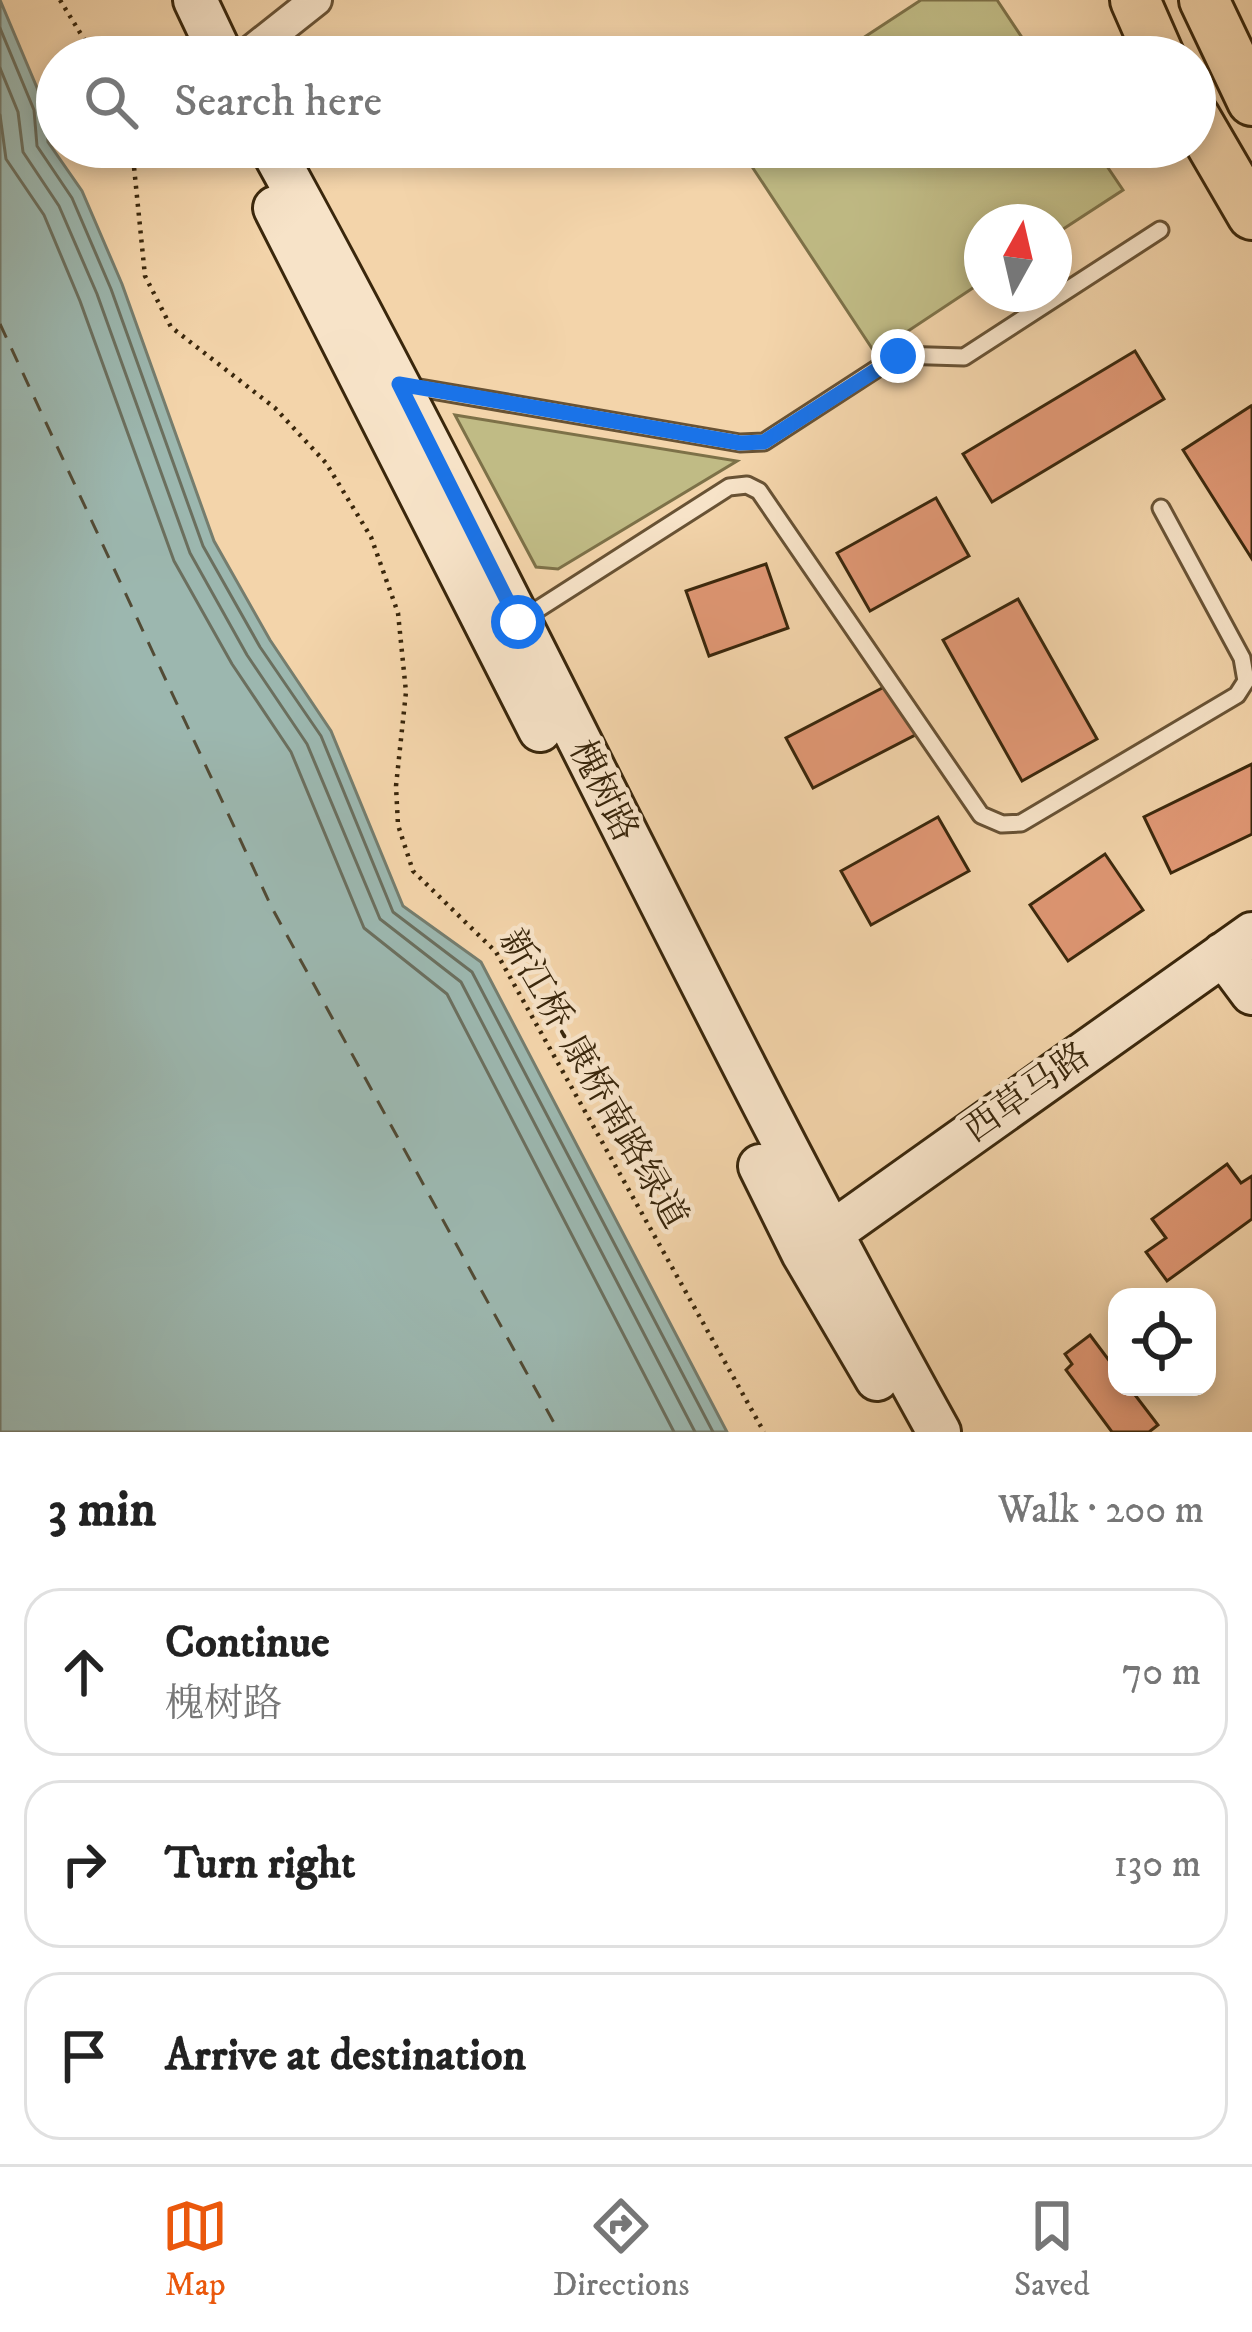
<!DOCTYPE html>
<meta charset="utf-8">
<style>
body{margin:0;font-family:"IM FELL DW Pica","Noto Serif SC",serif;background:#f2f2f2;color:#222}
.controls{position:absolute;right:36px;bottom:36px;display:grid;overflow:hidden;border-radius:24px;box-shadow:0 6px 18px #0003}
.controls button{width:108px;height:108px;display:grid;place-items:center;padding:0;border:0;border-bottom:3px solid #e0e0e0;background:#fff;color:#222;font:60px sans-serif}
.compass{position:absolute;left:964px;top:204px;width:108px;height:108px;border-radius:50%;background:#fff;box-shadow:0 6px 18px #0003;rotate:8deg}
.stop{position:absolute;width:36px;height:36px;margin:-27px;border:9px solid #1a73e8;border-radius:50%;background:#fff}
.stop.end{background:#1a73e8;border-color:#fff;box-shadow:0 3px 12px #0008}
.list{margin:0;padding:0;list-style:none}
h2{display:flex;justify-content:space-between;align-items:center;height:156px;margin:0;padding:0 48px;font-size:51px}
h2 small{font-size:39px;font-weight:400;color:#767676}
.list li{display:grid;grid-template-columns:78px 1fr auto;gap:36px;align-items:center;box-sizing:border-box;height:168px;margin:0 24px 24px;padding:0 24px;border:3px solid #e0e0e0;border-radius:36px}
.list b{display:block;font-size:45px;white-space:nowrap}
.list p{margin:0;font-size:39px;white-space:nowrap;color:#767676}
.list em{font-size:39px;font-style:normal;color:#767676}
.icon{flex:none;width:66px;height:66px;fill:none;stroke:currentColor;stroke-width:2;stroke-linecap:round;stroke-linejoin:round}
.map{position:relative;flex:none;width:1252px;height:1432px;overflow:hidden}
.search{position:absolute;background:#fff;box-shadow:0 6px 18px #0003;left:36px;right:36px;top:36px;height:132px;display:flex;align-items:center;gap:30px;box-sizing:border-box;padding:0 42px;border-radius:66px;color:#767676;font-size:45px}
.sheet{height:732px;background:#fff}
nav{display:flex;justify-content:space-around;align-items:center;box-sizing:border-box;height:168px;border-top:3px solid #e0e0e0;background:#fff;font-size:33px;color:#767676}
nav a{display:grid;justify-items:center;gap:6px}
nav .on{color:#ea580c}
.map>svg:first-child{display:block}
.green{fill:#c0bb85;stroke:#7d7148;stroke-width:3}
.water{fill:#9cb7af;stroke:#757d6e;stroke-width:3}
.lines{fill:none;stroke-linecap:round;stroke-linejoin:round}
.shore{stroke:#6b6f5e;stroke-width:3}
.ferry{stroke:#524b35;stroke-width:3;stroke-dasharray:15 12;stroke-linecap:butt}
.building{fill:#e19875;stroke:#3a270c;stroke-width:3}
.lane-casing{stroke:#685234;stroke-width:21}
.street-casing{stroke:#685234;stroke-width:36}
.secondary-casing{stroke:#3a270c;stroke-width:48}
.primary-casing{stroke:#3a270c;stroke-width:54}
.path{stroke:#3a270c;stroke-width:4.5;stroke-dasharray:3 6;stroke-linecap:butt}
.lane{stroke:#f7e3c8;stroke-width:15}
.street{stroke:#f7e3c8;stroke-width:30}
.secondary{stroke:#f7e3c8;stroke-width:42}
.primary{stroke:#f3d4aa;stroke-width:48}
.route{stroke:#1a73e8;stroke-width:15}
.labels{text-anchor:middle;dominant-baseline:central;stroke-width:9;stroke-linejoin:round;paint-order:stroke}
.street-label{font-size:36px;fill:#3a270c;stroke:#f7e3c8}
</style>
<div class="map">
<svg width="1252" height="1432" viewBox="0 0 1252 1432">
<rect width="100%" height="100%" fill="#f3d4aa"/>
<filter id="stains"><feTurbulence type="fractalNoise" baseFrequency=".00167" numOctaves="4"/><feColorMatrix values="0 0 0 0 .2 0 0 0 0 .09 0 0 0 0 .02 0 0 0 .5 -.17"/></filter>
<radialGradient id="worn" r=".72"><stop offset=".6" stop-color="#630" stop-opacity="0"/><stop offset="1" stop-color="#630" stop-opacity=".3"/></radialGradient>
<path class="green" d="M921,0h76l38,57h-201z
M739,147h355l29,43 -69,45v-13h-72v60l-107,71z
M455,415l282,46 -179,108 -22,-2z"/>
<path class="water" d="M0,0l46,109 2,33 34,49 40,93 92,257 56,99 61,91 72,175 78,56 246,470h-727z"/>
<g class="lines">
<path class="shore" d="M0,28l34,82 3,36 35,52 39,91 92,257 57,101 61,89 72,176 79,60 241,460
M0,68l18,44 5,40 36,54 38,88 93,259 57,102 60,89 73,175 81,63 234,450
M0,115l6,44 38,56 36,86 94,260 58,103 59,88 73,176 83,66 227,438"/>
<path class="ferry" d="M0,324l272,584 287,524"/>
</g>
<path class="building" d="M1135,351l29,48 -172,103 -29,-48z
M1251,406l1,2v151l-69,-109z
M936,498l33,58 -99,55 -33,-58z
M766,564l22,64 -79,28 -23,-65z
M1018,599l79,140 -75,42 -79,-141z
M890,684l27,50 -104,54 -27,-50z
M1252,764v70l-81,39 -27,-56z
M938,817l31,54 -98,54 -30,-54z
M1105,854l38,56 -75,51 -38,-56z
M1227,1164l14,19 11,-7v43l-85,62 -21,-29 20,-14 -14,-19z
M1090,1335l27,36v16h12l29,38 -9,7h-37l-46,-62 6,-6 -7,-10z"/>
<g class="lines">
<defs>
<path id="lane" d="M408,386l332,57 24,-1 134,-87 66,2 196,-127
M521,620l208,-133 18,-2 12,6 222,324 21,9 19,-1 216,-128 9,-14 -4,-23 -81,-150"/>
<path id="street" d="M244,57l72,-57"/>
<path id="secondary" d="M195,0l27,57
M271,147c233,423 433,863 668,1285
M275,208l265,522
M1223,954l29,39
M760,1166l43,87 74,126
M809,1249l443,-315"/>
<path id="primary" d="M1135,0l25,57
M1204,0l48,101
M1195,117l57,98"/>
</defs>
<use href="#lane" class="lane-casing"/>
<use href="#street" class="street-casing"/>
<use href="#secondary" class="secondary-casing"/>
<use href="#primary" class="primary-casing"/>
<path class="path" d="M60,0l35,57
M156,147l-23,10 12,119 26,51 104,81 51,55 45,74 27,76 8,79 -10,94 2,39 15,46 83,81 268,480"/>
<use href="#lane" class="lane"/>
<use href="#street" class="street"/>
<use href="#secondary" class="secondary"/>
<use href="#primary" class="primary"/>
</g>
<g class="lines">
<path class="route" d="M518,622l-119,-238 341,59 24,-1 134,-86"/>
</g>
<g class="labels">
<g class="street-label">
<text transform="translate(603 791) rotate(63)">槐树路</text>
<text transform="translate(593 1079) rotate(60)">新江桥-康桥南路绿道</text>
<text transform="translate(1027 1093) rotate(-35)">西草马路</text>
</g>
</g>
<rect width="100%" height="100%" filter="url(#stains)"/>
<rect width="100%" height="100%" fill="url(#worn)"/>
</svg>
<div class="controls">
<button><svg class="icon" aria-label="locate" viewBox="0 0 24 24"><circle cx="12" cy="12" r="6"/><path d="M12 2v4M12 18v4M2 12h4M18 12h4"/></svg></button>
</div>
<svg class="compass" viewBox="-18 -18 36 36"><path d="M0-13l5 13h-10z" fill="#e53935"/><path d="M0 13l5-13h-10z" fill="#767676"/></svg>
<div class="stop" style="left:518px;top:622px"></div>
<div class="stop end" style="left:898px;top:356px"></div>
<div class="search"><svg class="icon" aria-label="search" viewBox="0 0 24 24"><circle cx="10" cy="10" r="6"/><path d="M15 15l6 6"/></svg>Search here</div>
</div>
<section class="sheet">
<h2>3 min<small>Walk · 200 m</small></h2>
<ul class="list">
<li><svg class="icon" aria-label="ahead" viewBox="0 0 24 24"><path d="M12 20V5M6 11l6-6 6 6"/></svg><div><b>Continue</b><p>槐树路</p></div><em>70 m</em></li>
<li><svg class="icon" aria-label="right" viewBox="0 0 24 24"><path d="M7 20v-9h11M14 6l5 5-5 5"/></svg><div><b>Turn right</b></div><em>130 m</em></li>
<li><svg class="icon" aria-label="arrive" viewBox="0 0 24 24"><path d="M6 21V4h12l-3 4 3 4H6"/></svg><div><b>Arrive at destination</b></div></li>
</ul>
</section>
<nav>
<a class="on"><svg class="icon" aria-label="map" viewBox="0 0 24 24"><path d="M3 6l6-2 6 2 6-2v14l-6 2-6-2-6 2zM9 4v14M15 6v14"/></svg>Map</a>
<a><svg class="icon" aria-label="directions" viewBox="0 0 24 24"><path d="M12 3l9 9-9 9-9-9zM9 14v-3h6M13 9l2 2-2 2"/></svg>Directions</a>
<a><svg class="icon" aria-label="saved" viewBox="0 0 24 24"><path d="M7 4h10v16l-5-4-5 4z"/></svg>Saved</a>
</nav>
